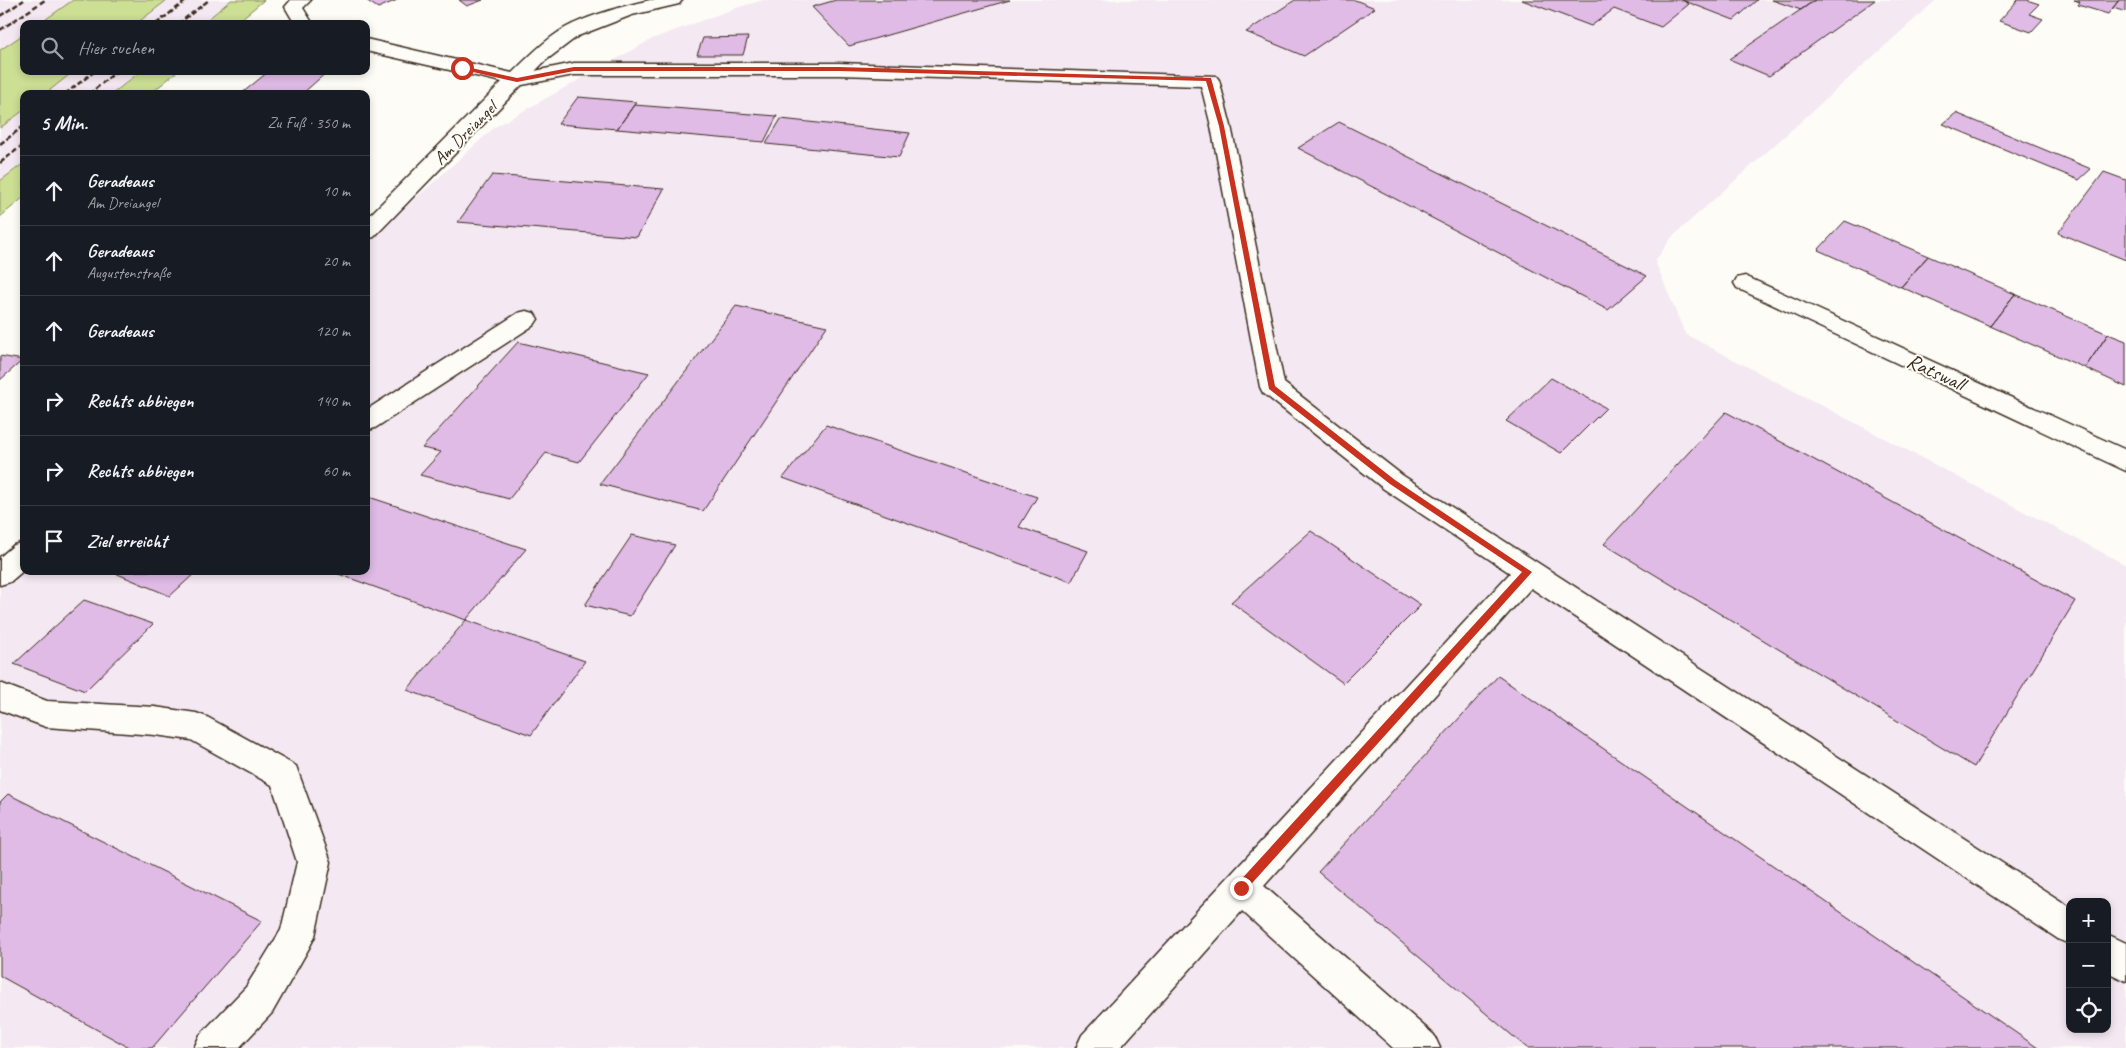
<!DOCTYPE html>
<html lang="de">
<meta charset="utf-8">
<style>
body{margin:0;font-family:Caveat,sans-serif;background:#242831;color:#f1f3f6}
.controls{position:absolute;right:15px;bottom:15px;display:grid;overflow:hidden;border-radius:10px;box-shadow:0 2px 8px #0003}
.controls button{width:45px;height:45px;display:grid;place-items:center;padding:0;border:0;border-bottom:1px solid #363941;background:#171b24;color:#f1f3f6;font:25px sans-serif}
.stop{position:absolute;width:15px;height:15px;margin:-11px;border:4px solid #c8321e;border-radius:50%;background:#fff}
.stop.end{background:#c8321e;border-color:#fff;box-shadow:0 1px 5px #0008}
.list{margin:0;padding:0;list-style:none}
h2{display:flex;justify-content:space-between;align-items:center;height:65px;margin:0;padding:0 20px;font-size:21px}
h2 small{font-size:16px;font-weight:400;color:#9ea1a6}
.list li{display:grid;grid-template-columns:32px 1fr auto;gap:15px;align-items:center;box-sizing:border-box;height:70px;padding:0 20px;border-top:1px solid #363941}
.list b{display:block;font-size:19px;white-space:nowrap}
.list p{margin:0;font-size:16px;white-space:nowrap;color:#9ea1a6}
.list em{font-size:16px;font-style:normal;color:#9ea1a6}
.icon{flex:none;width:28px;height:28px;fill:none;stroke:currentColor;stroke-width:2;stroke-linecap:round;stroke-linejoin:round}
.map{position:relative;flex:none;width:2126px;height:1048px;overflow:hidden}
.search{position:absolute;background:#171b24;box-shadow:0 2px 8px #0003;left:20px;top:20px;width:350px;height:55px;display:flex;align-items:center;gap:12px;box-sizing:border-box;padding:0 18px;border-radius:10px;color:#9ea1a6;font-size:19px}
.panel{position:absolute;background:#171b24;box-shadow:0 2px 8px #0003;left:20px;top:90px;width:350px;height:485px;border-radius:10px}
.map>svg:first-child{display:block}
.built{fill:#f4e8f2;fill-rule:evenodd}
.green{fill:#ccdf93;stroke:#848458}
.building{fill:#dfbbe6;stroke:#3b2a1e}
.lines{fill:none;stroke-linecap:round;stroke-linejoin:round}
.service-casing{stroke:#3b2a1e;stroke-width:3}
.minor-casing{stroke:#3b2a1e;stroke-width:3}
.service{fill:#fdfcf7;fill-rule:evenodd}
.minor{fill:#fdfcf7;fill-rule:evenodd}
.rail{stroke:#3b2a1e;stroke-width:2.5;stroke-dasharray:5.5 2.5;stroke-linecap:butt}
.route{fill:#c8321e}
.labels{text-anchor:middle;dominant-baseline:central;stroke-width:4;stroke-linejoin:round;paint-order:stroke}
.far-street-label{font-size:18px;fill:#3b2a1e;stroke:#fdfcf7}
.street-label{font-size:21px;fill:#3b2a1e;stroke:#fdfcf7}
</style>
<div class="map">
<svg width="2126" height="1048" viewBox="0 0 2126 1048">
<rect width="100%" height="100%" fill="#fdfcf7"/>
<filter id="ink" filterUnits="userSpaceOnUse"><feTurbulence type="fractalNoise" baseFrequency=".02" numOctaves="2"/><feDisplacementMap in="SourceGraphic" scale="10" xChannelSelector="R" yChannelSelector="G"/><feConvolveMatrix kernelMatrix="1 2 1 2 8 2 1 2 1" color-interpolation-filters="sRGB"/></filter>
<g filter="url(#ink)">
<path class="built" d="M0,0h73l-34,24h-15v10l-24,16z
M167,0h63l-29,24h-65z
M764,0h1172l-264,237 -17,24 30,73 441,231v483h-2126v-471l24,-22v16h342v-328l129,-116 157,-88 84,-31zM2070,902h37v127h-37z
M74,71h66l-29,23h-66z
M24,110v52l-24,19v-53z"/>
<path class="green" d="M73,0h94l-31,24h-97z
M231,0h33l-29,24h-33z
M24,34v37h50l-29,23h-21v16l-24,18v-78z
M141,71h37l-28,23h-38z
M24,163v34l-24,20v-36z"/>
<path class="building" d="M366,0h31l-19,8z
M459,0h24l-16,6z
M836,0h174l-161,46 -37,-39z
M1295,0h60l20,8 -71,48 -58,-24z
M1522,0h160l7,4 -28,23 -47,-18 -23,17z
M1682,0h75l-23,20z
M1772,0h43l-14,10z
M1815,0h60l-106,76 -40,-17z
M2018,0h9l12,4 -10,10 14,5 -12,13 -32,-11z
M2074,0h45l-11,14 -30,-9 2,-3z
M2119,0h7v12l-13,-4z
M748,37l-5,18h-46l6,-17z
M269,71h59l-26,23h-61z
M578,97l58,5 -19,27 -59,-5z
M634,105l143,11 -13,26 -147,-13z
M1956,113l135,56 -12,11 -136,-56z
M781,119l129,14 -11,24 -133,-13z
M1339,122l308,154 -39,34 -310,-162z
M2104,172l22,8v80l-68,-27z
M492,175l172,14 -27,48 -179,-15z
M1845,221l83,35 -27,31 -83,-37z
M1928,256l87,38 -25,32 -89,-39z
M2015,294l93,40 -23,34 -95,-42z
M736,306l91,20 -124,185 -103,-27z
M2108,334l18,7v46l-41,-19z
M518,342l131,31 -70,89 -33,-9 -37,46 -89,-24 21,-23 -19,-4z
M0,356l23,4 -23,20z
M1551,378l55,30 -45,45 -55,-32z
M1726,412l349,189 -101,166 -370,-223z
M826,425l211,72 -18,30 69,24 -17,31 -288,-104z
M366,496l160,53 -60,71 -136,-49h36z
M1311,531l110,74 -78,78 -112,-81z
M632,535l43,10 -45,71 -45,-11z
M117,571h80l-27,25 -55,-23z
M84,600l69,24 -68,67 -71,-27z
M466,620l119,41 -54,74 -124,-45z
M1498,676l540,372h-511l-209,-176z
M8,794l254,127 -110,127h-22l-130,-72v-174z"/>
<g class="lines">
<defs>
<path id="service" d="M574,63h265l377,13 3,4 12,46 53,257 118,92 668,432v37l-12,-5 -527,-351 -267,298 170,149 6,13h-47l-151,-137 -122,137h-44l6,-13 428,-462 -126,-84 -121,-96 -3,-6 -49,-261 -10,-40 -362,-11h-265l-57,11 -7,-2 -3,-4 3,-4z
M526,311l8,2 4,6 -4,6 -159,103 -9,3v-21l152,-97z
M0,683l47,18 108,6 41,6 11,4 89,49 35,96 -16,74 -6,12 -37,65 -33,35h-45l6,-13 46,-48 35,-57 16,-68 -25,-77 -81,-45 -36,-5 -109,-8 -46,-17z
M2107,934l19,9v38l-19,-9z"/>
<path id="minor" d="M291,0h20l-8,8 10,16h-18l-10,-17z
M650,0h32l-3,4 -47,11 -54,21 -33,25 -171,176 -8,2v-20l136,-137 -136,-31v-12l146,34c16,-16 33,-33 53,-45 24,-13 59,-22 85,-28z
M1745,276l381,174v21l-389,-183 -3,-5 3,-5z
M24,542v28l-14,12 -10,3v-28l14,-12z"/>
</defs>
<use href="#service" class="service-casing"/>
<use href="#minor" class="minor-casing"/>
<use href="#service" class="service"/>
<use href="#minor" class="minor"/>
<path class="rail" d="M0,16l24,-16
M156,24l31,-24
M178,24l31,-24
M0,30l45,-30
M65,94l30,-23
M89,94l28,-23
M0,144l24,-18
M0,163l24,-19"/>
</g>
</g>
<path class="route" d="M462,66l55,12 57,-11h265l372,11 13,48 51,260 120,94 137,92 -287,319h-8v-7l285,-312 -132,-88 -121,-95 -50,-263 -13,-45 -367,-10h-265l-57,11 -57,-13z"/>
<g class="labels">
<g class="far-street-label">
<text transform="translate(465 133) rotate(-45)">Am Dreiangel</text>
</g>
<g class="street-label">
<text transform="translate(1936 372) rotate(25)">Ratswall</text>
</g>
</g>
</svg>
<div class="controls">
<button>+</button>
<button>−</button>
<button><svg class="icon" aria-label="locate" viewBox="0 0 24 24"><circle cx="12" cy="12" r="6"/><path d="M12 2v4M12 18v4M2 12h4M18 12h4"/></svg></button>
</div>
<div class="stop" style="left:462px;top:68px"></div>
<div class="stop end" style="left:1241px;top:888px"></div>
<div class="search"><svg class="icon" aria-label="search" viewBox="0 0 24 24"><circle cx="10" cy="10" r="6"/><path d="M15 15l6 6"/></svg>Hier suchen</div>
<section class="panel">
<h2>5 Min.<small>Zu Fuß · 350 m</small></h2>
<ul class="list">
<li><svg class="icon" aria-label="ahead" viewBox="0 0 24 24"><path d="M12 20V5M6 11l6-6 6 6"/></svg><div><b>Geradeaus</b><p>Am Dreiangel</p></div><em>10 m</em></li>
<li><svg class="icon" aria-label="ahead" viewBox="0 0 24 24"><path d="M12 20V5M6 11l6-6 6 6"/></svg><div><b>Geradeaus</b><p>Augustenstraße</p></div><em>20 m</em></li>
<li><svg class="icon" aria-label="ahead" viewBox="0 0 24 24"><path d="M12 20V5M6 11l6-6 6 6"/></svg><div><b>Geradeaus</b></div><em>120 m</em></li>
<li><svg class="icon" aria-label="right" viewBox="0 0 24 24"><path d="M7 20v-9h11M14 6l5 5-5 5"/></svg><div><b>Rechts abbiegen</b></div><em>140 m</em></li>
<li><svg class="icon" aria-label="right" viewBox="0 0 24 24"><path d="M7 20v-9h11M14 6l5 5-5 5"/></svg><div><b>Rechts abbiegen</b></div><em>60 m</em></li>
<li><svg class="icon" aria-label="arrive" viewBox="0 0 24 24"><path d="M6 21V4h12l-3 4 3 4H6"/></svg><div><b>Ziel erreicht</b></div></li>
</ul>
</section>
</div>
